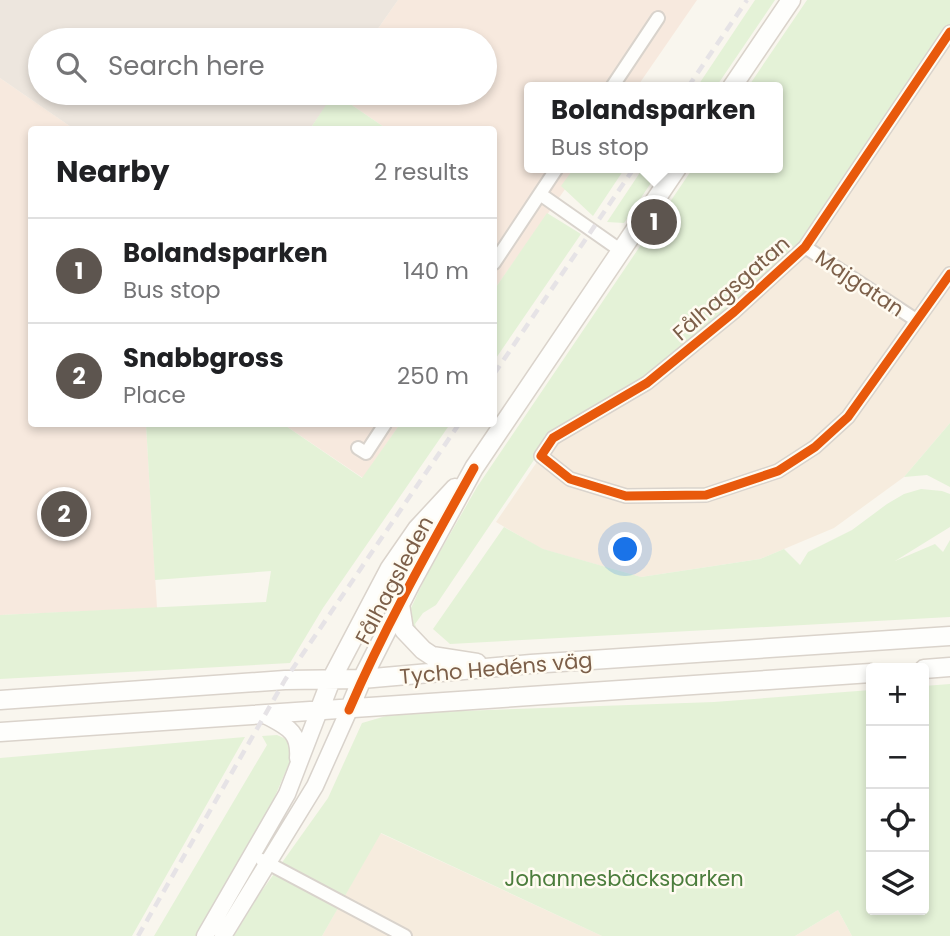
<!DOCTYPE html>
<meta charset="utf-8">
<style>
body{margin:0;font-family:Poppins,sans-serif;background:#f6f6f6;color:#202124}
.controls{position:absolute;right:21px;bottom:21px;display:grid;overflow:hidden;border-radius:7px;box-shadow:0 4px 10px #0003}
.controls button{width:63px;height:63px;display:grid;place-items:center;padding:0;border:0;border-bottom:2px solid #e0e0e0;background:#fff;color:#202124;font:35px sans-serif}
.you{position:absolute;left:626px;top:550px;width:24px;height:24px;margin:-18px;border:5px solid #fff;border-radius:50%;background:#1a73e8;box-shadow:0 0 0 10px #1a73e833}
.badge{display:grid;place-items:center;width:46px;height:46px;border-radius:50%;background:#5d554f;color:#fff;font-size:23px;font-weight:700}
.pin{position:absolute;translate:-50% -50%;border:4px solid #fff;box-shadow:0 2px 7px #0006}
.popup{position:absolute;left:524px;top:82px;width:259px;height:91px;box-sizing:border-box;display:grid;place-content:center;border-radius:7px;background:#fff;filter:drop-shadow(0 2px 5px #0005);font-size:23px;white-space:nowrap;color:#757577}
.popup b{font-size:26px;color:#202124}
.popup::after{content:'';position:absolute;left:50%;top:100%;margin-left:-14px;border:14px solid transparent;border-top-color:#fff}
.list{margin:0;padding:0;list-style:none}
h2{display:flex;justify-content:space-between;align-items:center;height:91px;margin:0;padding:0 28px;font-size:30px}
h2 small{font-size:23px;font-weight:400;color:#757577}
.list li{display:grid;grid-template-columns:46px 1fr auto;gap:21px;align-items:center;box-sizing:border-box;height:105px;padding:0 28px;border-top:2px solid #e0e0e0}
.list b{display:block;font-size:26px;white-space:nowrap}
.list p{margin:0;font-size:23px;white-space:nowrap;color:#757577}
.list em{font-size:23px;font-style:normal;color:#757577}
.icon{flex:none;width:38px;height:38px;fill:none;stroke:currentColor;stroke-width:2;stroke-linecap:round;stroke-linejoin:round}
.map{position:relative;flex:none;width:950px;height:936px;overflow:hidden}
.search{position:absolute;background:#fff;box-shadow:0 4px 10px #0003;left:28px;top:28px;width:469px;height:77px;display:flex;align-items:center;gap:18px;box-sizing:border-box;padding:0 24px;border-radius:38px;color:#757577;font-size:26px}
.panel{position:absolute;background:#fff;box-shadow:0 4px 10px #0003;left:28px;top:126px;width:469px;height:301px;border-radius:7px}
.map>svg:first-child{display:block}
.residential{fill:#f6ecde}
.commercial{fill:#f7e9de}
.industrial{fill:#ede6de}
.green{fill:#e4f2d7}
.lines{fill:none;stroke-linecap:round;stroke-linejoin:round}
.minor-casing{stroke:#d9d3cc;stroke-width:16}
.tertiary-casing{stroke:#d9d3cc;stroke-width:19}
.secondary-casing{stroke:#dad3cb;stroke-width:21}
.minor{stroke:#fefefc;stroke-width:12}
.tertiary{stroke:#fefefc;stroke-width:16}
.secondary{stroke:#fefefc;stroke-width:18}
.rail{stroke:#e6e3e6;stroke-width:4.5;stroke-dasharray:10 7;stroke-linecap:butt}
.cycleway-casing{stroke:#fffbf1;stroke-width:13}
.cycleway{stroke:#e8590c;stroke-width:9}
.labels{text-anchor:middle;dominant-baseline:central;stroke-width:5;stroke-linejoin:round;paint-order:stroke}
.street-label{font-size:21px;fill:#7c5f49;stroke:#fffbf1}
.park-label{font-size:21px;fill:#4b7d3c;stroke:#fffbf1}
</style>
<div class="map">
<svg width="950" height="936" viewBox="0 0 950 936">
<rect width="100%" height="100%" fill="#f9f6ee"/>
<path class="residential" d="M950,32v391l-46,54 -70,51 -74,31 -119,18 -99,-28 -46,-27 45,-66z
M380,833l222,103h-280z
M838,910l14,26h-57z"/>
<path class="commercial" d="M398,0h299l-60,87h-107v81h50l-86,122v-160l-107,-1 -53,-36h151v-53h-115z
M0,78l74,51 -42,1v294h114l11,184 -157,7z
M283,424h117l-37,54z"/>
<path class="industrial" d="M0,0h398l-28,40h-330v53h295l-25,36h-236l-74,-51z"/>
<path class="green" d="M755,0h20l-59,87h-19z
M807,0h143v32l-145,215 -158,136 -94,55 -8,-3 -7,19 -102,151 -13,8 -8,11 3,9 -4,1 -3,-26 15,-32 51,-89 216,-319h85v-81h-30z
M334,93l53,36h-77z
M574,168h51l-32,48 -32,-30z
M643,168h18l-37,55 -17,-1z
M547,213l34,21 -87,127v-71z
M950,423v64l-23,-12 -23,2z
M146,424h137l79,54 38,-54h50l-127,184 -33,55 -290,16v-64l266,-13 5,-31 -116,9z
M921,489l21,2 8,3v33l-55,34 40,-17 8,8 7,-12v77l-500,27 -17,-15 71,-102 39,22 98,28 119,-18 24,-10 16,16 8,-13 44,-22 35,-26 17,-10z
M950,684v252h-98l-14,-26 -43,26h-193l-221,-103 -59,103h-88l22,-37 72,-101 34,-75 24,-7 45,-4 283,-10 157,-12v220h53v-224z
M277,735l9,4 8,13 -21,49 -77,135h-42l113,-191 -5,-9z
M245,737l-113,199h-132v-178z"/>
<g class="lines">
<defs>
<path id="minor" d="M950,32l-145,215 -71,65 -87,71 -94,55 -12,18 29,23 56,17 80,-1 72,-24 37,-24 33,-30 102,-143
M612,87l46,-69
M540,194l80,56
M805,247l111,73
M494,263l63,-95
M358,448l8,5 19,-29
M262,860l143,76"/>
<path id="tertiary" d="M265,715c22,12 35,16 33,43
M205,936l82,-142 32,-83
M223,936l92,-150 34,-76"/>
<path id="secondary" d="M732,87l59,-87
M400,604l4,26 19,20 9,6 45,7
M924,669l26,-2
M0,700l285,-20 77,-1 169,-15 419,-28
M349,710l13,-31 49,-96 63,-115 203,-300
M319,711l12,-31 59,-112 27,-39 38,-41
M0,732l871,-59"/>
</defs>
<use href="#minor" class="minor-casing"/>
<use href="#tertiary" class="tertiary-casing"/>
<use href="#secondary" class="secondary-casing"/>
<use href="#minor" class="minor"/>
<use href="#tertiary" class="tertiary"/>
<use href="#secondary" class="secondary"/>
<path class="rail" d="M688,87l59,-87
M494,374l140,-206
M138,936l147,-256 174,-256"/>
<defs>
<path id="cycleway" d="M950,32l-145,215 -71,65 -87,71 -94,55 -12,18 29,23 56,17 80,-1 72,-24 37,-24 33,-30 102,-143
M349,710c36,-84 81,-163 125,-242"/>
</defs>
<use href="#cycleway" class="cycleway-casing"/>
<use href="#cycleway" class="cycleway"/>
</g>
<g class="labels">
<g class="street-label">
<text transform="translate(860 283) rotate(34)">Majgatan</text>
<text transform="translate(731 288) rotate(-41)">Fålhagsgatan</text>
<text transform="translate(394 580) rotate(-62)">Fålhagsleden</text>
<text transform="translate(496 668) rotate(-5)">Tycho Hedéns väg</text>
</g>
<g class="park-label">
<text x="624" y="878">Johannesbäcksparken</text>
</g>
</g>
</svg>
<div class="controls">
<button>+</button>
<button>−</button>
<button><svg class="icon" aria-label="locate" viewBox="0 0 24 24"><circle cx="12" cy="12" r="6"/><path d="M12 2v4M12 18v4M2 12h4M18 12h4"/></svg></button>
<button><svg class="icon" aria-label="layers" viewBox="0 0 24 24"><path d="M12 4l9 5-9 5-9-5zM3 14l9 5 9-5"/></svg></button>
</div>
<div class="you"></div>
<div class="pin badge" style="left:654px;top:222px">1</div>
<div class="popup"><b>Bolandsparken</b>Bus stop</div>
<div class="pin badge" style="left:64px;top:514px">2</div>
<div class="search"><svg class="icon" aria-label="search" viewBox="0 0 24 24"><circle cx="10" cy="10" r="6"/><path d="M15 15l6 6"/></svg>Search here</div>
<section class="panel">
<h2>Nearby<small>2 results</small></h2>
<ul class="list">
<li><span class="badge">1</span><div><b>Bolandsparken</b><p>Bus stop</p></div><em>140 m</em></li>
<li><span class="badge">2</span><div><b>Snabbgross</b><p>Place</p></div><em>250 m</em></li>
</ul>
</section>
</div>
